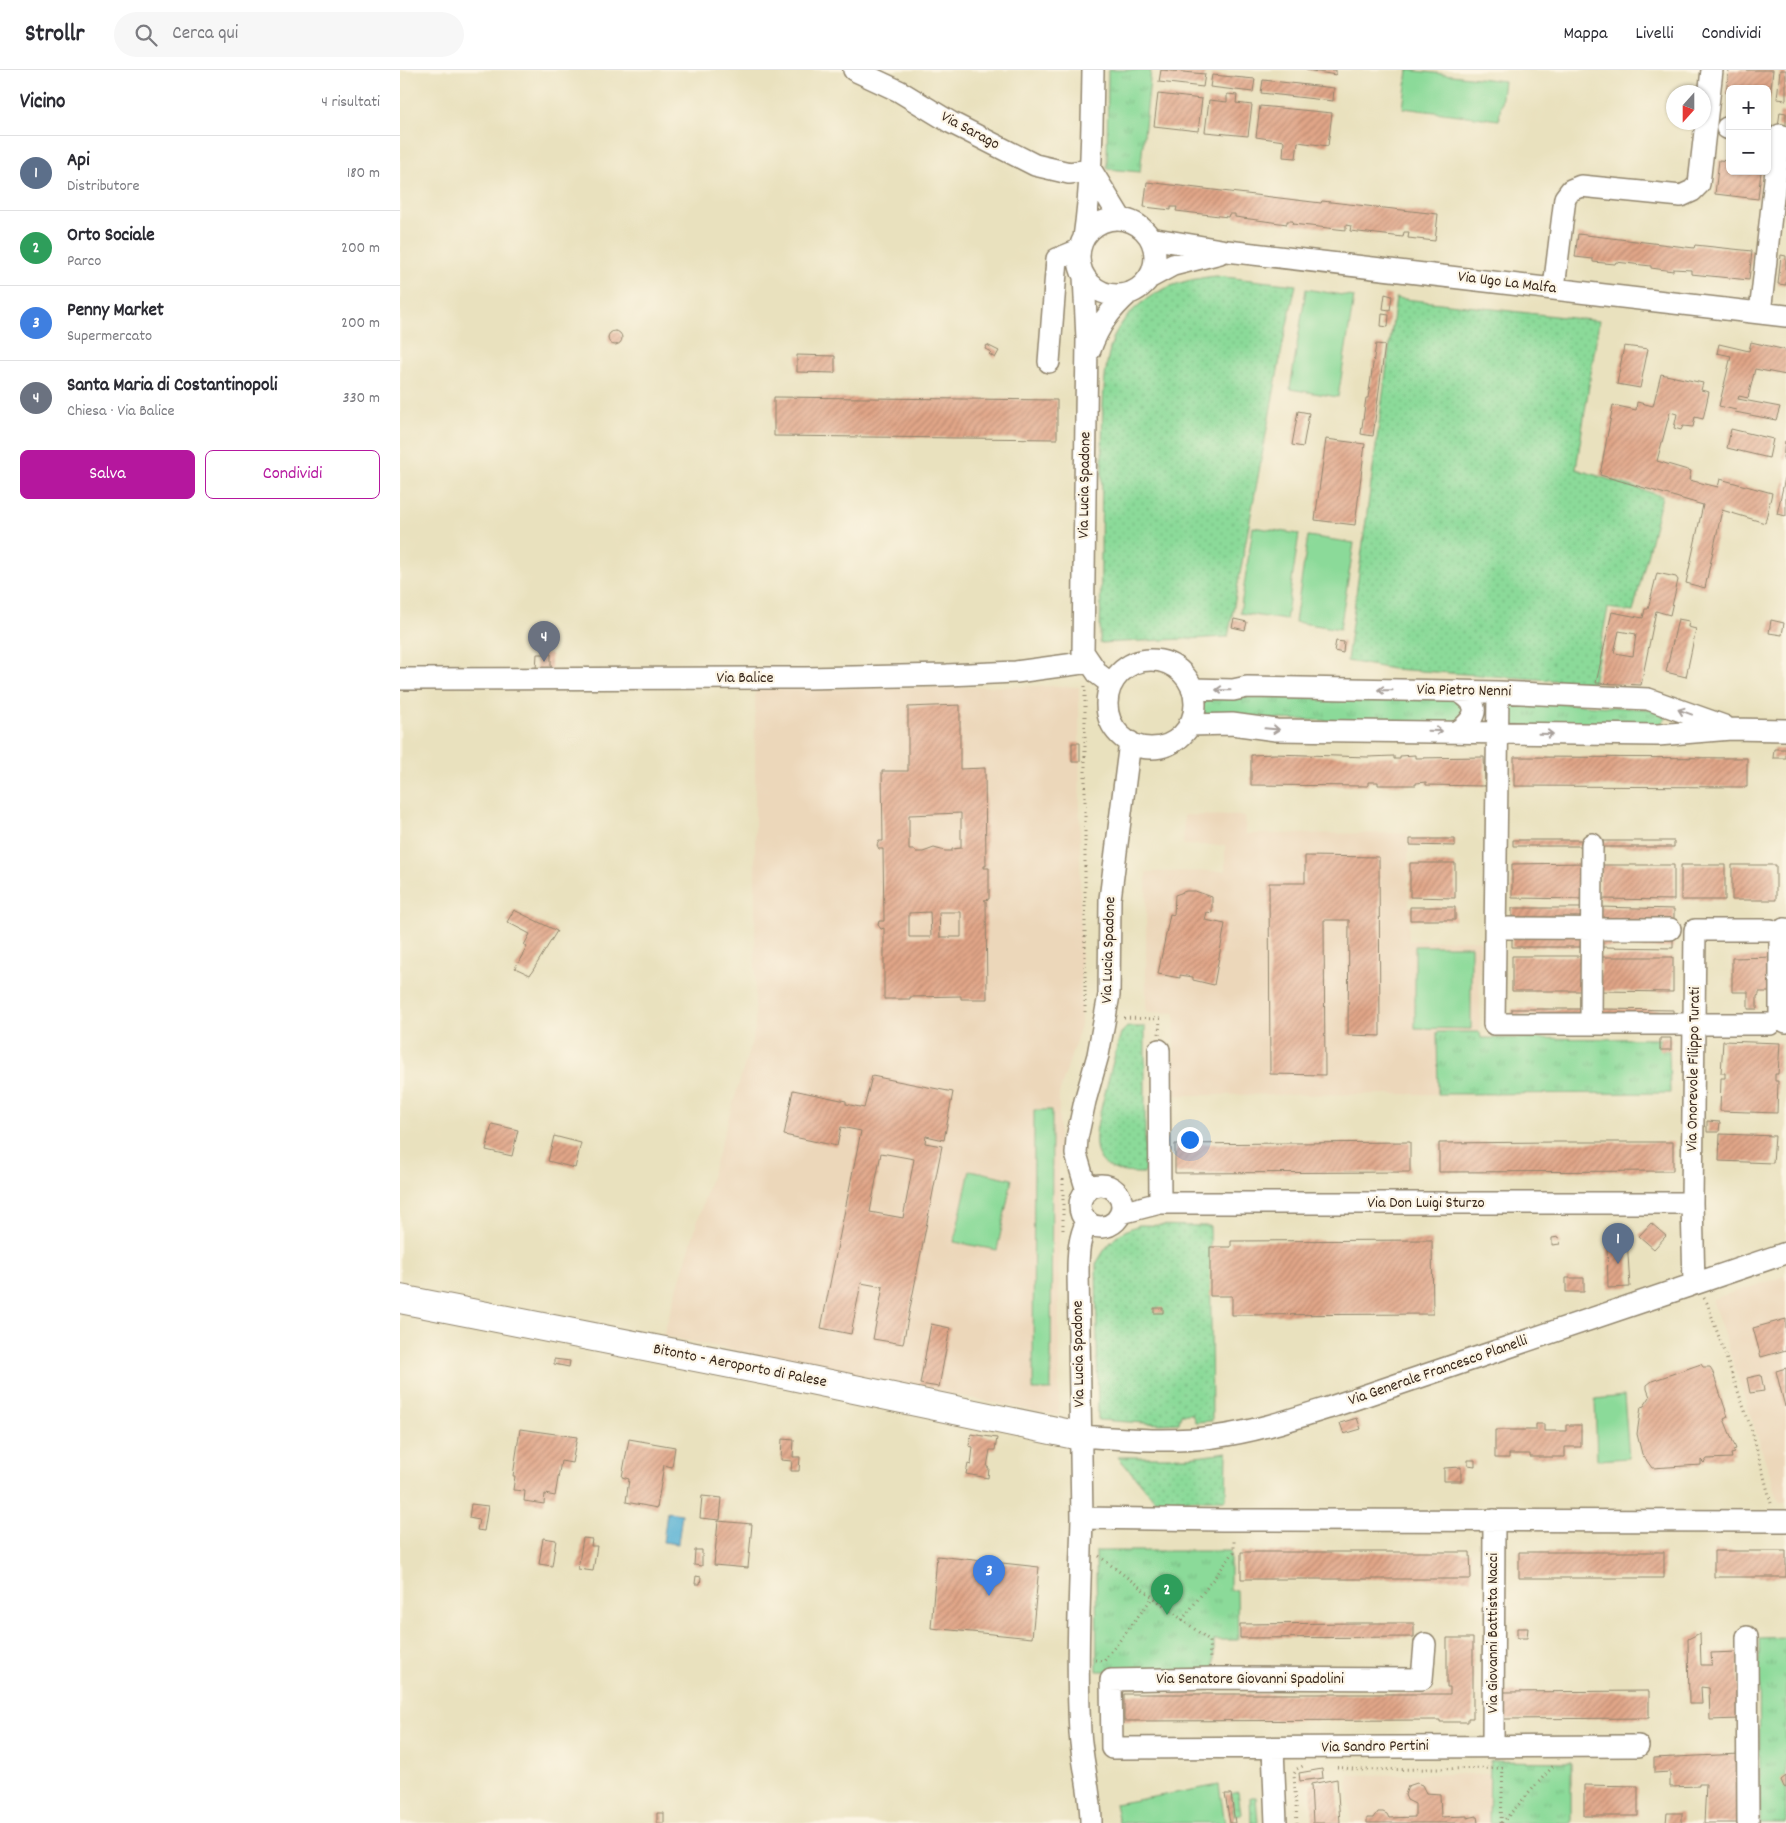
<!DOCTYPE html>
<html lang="it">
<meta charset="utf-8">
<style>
body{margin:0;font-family:Dekko,sans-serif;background:#f7f7f7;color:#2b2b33}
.controls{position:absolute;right:15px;top:15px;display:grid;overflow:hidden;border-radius:8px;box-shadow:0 1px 4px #0004}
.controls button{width:45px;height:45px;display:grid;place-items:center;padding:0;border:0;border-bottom:1px solid #e1e1e2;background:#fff;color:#2b2b33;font:25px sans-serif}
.compass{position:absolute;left:1266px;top:15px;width:45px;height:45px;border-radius:50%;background:#fff;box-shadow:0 1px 4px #0004;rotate:201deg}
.you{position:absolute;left:789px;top:1069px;width:18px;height:18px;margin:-12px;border:4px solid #fff;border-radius:50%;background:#1a73e8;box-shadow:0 0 0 8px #1a73e833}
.badge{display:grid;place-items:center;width:32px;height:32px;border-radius:50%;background:#b5179e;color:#fff;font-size:16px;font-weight:700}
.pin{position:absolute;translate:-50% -41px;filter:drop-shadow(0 1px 2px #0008)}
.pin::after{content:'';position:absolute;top:26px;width:18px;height:15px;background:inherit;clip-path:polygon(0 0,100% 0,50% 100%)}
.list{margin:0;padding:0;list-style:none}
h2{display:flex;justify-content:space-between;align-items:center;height:65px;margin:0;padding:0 20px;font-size:21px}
h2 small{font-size:16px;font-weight:400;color:#7c7c81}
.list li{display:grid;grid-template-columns:32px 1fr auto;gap:15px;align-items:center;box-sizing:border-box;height:75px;padding:0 20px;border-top:1px solid #e1e1e2}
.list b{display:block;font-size:19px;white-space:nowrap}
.list p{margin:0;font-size:16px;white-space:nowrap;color:#7c7c81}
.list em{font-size:16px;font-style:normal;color:#7c7c81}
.actions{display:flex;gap:10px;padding:15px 20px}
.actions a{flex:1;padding:11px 0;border:1px solid #b5179e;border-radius:8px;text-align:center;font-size:18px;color:#b5179e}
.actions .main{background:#b5179e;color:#fff}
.icon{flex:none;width:28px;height:28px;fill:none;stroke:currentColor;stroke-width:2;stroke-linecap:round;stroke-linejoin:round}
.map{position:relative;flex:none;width:1386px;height:1753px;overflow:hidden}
header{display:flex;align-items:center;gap:30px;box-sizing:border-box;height:70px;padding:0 25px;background:#fff;border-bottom:1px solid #e1e1e2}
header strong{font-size:24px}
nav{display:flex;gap:28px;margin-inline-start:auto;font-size:18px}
.search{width:350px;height:45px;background:#f7f7f7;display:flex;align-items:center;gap:12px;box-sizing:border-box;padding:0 18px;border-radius:28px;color:#7c7c81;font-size:19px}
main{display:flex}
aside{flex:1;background:#fff}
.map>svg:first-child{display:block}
.built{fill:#ecd7ba}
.grass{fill:url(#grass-dots);stroke:#63825c}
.park{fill:url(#park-tufts);stroke:#63825c}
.pitch{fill:#8bda99;stroke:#63825c}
.water{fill:#56b1d4;stroke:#486e79}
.building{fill:url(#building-hatch);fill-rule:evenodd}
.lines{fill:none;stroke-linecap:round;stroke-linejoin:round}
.minor-casing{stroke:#92866e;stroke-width:24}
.major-casing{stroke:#92866e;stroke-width:30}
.path{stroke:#92866e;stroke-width:3;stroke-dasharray:1 4;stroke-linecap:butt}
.minor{stroke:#fff;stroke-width:21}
.major{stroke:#fff;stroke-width:28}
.oneway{stroke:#a79f9a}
.labels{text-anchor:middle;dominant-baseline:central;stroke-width:4.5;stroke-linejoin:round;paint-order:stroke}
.street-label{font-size:16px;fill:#3b2a1e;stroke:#fcf5e5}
</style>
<header>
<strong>Strollr</strong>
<div class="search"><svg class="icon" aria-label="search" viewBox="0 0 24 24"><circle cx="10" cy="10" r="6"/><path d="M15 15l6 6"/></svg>Cerca qui</div>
<nav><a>Mappa</a><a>Livelli</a><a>Condividi</a></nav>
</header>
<main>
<aside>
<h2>Vicino<small>4 risultati</small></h2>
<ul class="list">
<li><span class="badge" style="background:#5c6f8a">1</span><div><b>Api</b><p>Distributore</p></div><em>180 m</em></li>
<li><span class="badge" style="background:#2e9e5b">2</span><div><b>Orto Sociale</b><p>Parco</p></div><em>200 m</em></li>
<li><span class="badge" style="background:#3f7fe0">3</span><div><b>Penny Market</b><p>Supermercato</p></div><em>200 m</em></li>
<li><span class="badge" style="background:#6b7280">4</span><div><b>Santa Maria di Costantinopoli</b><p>Chiesa · Via Balice</p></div><em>330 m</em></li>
</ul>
<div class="actions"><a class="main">Salva</a><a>Condividi</a></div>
</aside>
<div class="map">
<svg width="1386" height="1753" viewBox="0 0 1386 1753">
<defs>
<pattern id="grass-dots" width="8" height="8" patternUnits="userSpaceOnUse" patternTransform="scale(1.25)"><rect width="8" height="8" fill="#8bda99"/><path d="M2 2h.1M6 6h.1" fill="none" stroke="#79bb83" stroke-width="1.8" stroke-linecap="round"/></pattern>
<pattern id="park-tufts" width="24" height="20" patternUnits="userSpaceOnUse" patternTransform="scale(1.25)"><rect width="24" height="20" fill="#8bda99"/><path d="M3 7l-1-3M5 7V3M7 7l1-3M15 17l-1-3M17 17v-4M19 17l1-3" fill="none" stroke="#79bb83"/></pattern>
<pattern id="building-hatch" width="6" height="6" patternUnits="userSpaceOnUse" patternTransform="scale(1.25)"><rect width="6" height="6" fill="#e1a688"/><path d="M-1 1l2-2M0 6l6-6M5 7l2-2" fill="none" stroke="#b8876f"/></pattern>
</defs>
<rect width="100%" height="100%" fill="#fcf5e5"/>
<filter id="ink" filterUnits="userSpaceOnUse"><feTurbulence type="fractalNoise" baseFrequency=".02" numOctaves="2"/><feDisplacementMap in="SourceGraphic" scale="10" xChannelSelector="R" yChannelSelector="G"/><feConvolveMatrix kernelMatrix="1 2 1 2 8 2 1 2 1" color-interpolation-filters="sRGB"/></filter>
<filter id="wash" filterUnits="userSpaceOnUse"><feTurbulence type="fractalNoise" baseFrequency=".0096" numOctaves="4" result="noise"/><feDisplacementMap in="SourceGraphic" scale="20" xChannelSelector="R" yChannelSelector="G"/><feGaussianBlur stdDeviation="1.12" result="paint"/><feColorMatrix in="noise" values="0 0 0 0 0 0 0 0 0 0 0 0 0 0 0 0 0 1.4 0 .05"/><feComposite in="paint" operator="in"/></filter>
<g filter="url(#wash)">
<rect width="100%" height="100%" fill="#e9e1be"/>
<path class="built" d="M656,616l23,1 2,338 -22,69v322l-396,-80 92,-306v-341z
M784,745l61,1 1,18 162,-1 1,108 71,-1v92h-43l1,62 -265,1 2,-82 -29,-1v-140l79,-1v-26h-42z
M1386,1206v226h-7l-67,-203z
M1090,1704l-1,49h-138l-3,-48z"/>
<path class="grass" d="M816,206l80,9 -12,53 -56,299 -128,6c1,-61 1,-121 2,-182 1,-33 -2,-106 17,-134 24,-34 57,-47 97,-51z
M996,228l203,23 -23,148 86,27 -29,116 -25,-4 -15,75 -200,-14 -46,-8z
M727,957h18v146c-63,2 -52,-35 -40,-80 5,-20 10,-40 16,-60z
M739,1155l71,1 2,195 -17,1 -3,-8h-11l-2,9 -18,1 -63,-4 -2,-156c12,-21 20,-31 43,-39z
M827,1382l-1,48h-71l-37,-43h70z
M838,1722l3,22 -7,1 -3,-21z
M850,1727h6l2,26h-7z"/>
<path class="park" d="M708,0h43l-11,102 -33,-3z
M805,626h253l5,10 -2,11 -8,7 -253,-7z
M1107,630l154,10 4,7 -3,7 -10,4 -147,-2z
M1037,962h43l1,6 179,1v10l9,1 1,43 -232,1z
M696,1481h134v39l7,1 1,49h-24v31h-117z
M1386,1567v186h-26l-1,-185z
M1090,1691l81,1v61h-82z"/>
<path class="pitch" d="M1008,0l96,11 -5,39 -96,-12z
M906,219l48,8 -16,100 -48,-8z
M853,457l46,7 -13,86 -46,-7z
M908,466l46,7 -14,86 -45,-7z
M1015,876h56v83l-56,-1z
M634,1040h18l-1,280h-18z
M570,1100l42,9 -15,71 -43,-8z
M1224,1326l5,62 -32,2 -2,-61z
M819,1715l6,38h-106l-4,-19z"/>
<path class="water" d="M267,1442l15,2 -4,30 -15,-2z"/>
<g id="blocks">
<path class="building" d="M761,0l44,4 -2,13 -44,-5z
M906,0h30v5z
M1329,0h44l-3,29 -3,-1v-9h-37v4h-4z
M1380,0h6v30l-9,-1z
M812,5l43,4 -2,13 -43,-5z
M863,10l71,8 -1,13 -72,-8z
M758,24l44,5 -4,32 -44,-5z
M827,24l10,1 -1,8 16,2 -4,31 -43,-4 4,-32 18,2z
M860,36l72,7 -4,33 -30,-4 -2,16 -13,-1 1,-16 -28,-4z
M1380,42l6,1v14h-8z
M1319,90l11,1v10h31l-3,28 -43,-5z
M747,112l174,21 1,-2 116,13 -3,27 -27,-3 1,-6h-5l-1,5 -53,-6 1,-5 -5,-1v5l-54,-6 1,-3h-6v3l-52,-7v-3h-6l-1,3 -52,-6 1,-4h-6v3l-27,-3z
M1178,164l116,14 1,-3 57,6 -3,29 -58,-6v-4l-18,-1v2l-22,-3v-2l-35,-4 -1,2 -22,-2v-3l-18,-2z
M1381,185l5,1v29l-8,-1z
M985,224l7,2 -2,14 -7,-1z
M982,244l7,1 -1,12 -7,-1z
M208 268a7 7 0 1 1 14 0a7 7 0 1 1-14 0Z
M1351,272l35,8v25l-31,-6 -7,29 -9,-2 -1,3 42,8 -4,13 -41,-8 1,-2 -17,-4 12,-50 -14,-3 2,-9 30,7z
M976,274l9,1 -12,91 -12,-2 5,-36h2z
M587,275l12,6 -4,7 -6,-4 2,-2 -6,-3z
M1224,276l24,3 -8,39 -23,-4z
M397,285l38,1v17l-38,-1z
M1261,304l42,9 -2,7 8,2 -6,27 -8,-2 -2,10 -10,-1 -2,4 -7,-2 3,-14 -7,-2 -13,49 34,10 -2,9 29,7 2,-8 52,14 -7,30 -43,-13 -17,78 -19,-5 17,-78 -103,-30 13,-70 23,5 1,-8 16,4z
M374,327l283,3v39l-283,-3z
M898,341l11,2 -6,34 -11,-2z
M1331,359l42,10 -4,19 -42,-10z
M926,369l39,5 -10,81 -40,-5z
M1385,371h1v19l-3,-1z
M1385,408h1v38l-9,-2z
M1257,503l19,4 2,3 -8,35 -14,-4 -15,74 -45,-2 16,-71 31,6 2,-9h3zM1219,561l17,3 -3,22 -19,-3z
M834,549l13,3 -2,8 -13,-3z
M1278,549l11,2 -1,6 8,2 -10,48 -20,-5z
M1371,550l13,3 -2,12 -13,-2z
M936,571l8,1 -1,11 -9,-2z
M137,584h14v16l-15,-1z
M560,635v64l25,-1 1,98h-2v2h5v31l-5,1 2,1 1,98h-26v-3l-51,1v2h-26v-71l-3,1 -3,-4 1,-4h5l-1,-72h-4l-2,-4 2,-4h4l-1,-70h26v-64zM561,743v35l-9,1v2h-7l-11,-3 -11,4h-7l-1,-2h-6v-35zM530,842l1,25h-22v-24zM539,842h22v25h-21z
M672,673h8v19h-8z
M1374,679h12v9h-13z
M875,684l93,3 26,-1v3h6v-3l15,-1v3l69,-1 1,29 -59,-1v-3l-10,1v2h-38v-3h-10v4l-117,-1v-30z
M1114,687l233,1v29l-233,-1z
M1010,769h45v7l-45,-1z
M1113,770h74v6h-74z
M1200,771h74v6h-74z
M905,786l74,1 1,179 -32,-1 1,-115h-25l1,155 -55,-1 -1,-191h36z
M1010,793h45v35l-45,-1z
M1186,793v36l-74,-1v-34z
M1200,795h74v35l-74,-1z
M1281,795h44v35h-44z
M1332,795h44v35h-44z
M786,821h9l17,6v16l-5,-1 -2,8 20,4 -11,61 -21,-5v-3l-13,-2v3l-22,-4 12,-60 4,1 1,-20z
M1010,837h45v13h-45z
M1200,837l74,2v13l-74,-1z
M1112,838h74v13h-74z
M114,840l43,21 -27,44 -15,-7 12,-21 -3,-2 6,-11 -23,-12z
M1112,864h74v13h-74z
M1200,865h73v13l-73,-1z
M1112,886h74v35h-74z
M1200,887h73v35l-73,-1z
M1376,887v35h-17v3l-2,1v13h-9v-17h-16v-34z
M1112,939h74l-1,6h-73z
M1200,939l73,1v5h-73z
M1260,968h11v12h-11z
M1323,971l57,2 -2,31h-3v7h3l-1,32 -57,-2 1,-33h4v-5h-4z
M472,1006l81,16 -9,48 -18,-4 -1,7 17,3 -39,198 -30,-5 10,-52 -22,-4 -10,51 -30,-6 40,-197 -20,-4 -4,19 -53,-11 9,-45 53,11v3l18,4zM481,1083l33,6 -11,59 -33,-6z
M1307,1051l13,1 -1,10h-12z
M92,1054l26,6 -6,26 -26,-6z
M1320,1064l55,2 -2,27 -54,-2z
M154,1066l27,7 -6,25 -27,-7z
M1010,1072v30l-235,1v-29z
M1158,1072h115v29l-234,1v-29z
M1251,1153l15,13 -12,13 -15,-13z
M1159,1167l1,7 -8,1v-7z
M1207,1168h20l3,49 -22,1z
M1032,1170l1,74 -201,1v-19h-22v-49h21v-6z
M1166,1208h18v14h-18z
M754,1238h9v5h-9z
M1386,1249v31l-25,7 -8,-29z
M531,1254l19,4 -11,59 -19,-3z
M154,1289l16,2 -1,6 -15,-3z
M1301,1294l2,3h7l2,3 16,47 -4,2 12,30 -3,1 2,3 -4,1 1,4 -25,1 -3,4 -3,-3v5l-49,3 -10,-14 -5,-20 4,-27 3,-1 6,-9 -3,-8v-4l5,-4z
M1386,1298v39h-1l-9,-36z
M1361,1305l3,16 -14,2 -3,-15z
M957,1348l4,11 -17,5 -4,-11z
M1136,1354h8v7h22v-6h15v22h-16v10h-35v-3h-21v4h-14v-28h41z
M120,1359l57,8 -5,26 -11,-2 -6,35 -10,-2 -1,10 -20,-3 1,-10 -12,-1 2,-14h-2z
M571,1364l26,4 -2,12h-5l-3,17 2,1 -1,10 -22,-4 2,-10 3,1 2,-18 -4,-1z
M229,1369l46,8 -3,20 -8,-2 -7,43 -31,-6 3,-23 -7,-2z
M382,1369l12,1 -1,17h7l-1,14h-8l1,-10 -11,-1z
M1068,1390h7v6l-7,-1z
M1061,1397v14h-17v-13z
M302,1426l20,2 -2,22 -20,-2z
M71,1434l17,2 -4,25 -7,-1 2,-10 -10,-2z
M318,1451l34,3 -4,44 -34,-3z
M143,1468l13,2 -4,26 -13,-2z
M183,1468l9,1 -1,7h6l-4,25 -15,-2z
M295,1480h7v16l-8,-1z
M1314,1481h72v26h-72z
M841,1482h229l1,27h-230z
M1119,1482h145v26h-145z
M537,1486l102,11 -7,71 -101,-10z
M296,1506l5,1 -1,7h-5z
M957,1553h57v14l-174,1v-14z
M1117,1558h11l-1,10h-10z
M1300,1563l1,32h11l-1,-12 27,-1 1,67 -29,1 -1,-32 -8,-1 1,17h-13l-1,-65z
M1047,1568h26v80h-5v4h-28v-2l-316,1v-27h326v-7h-3z
M1249,1621v27l-146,1 -1,-27z
M1340,1684l-2,69h-34l2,-39h-7v2l-29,1v-15l-16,1v-15z
M922,1699l1,9 -23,3 -1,-8z
M1386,1706v12l-2,-1 -3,-7z
M937,1709l3,44h-27l-2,-39z
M1017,1713l5,2 4,8 14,1 1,23 26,-1v2l10,-2 1,7h-111v-5h7l4,-6h5l4,2 2,4 26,-1v-13l-8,-4 -2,-5 3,-9z
M1184,1715l54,1v30h-54z
M825,1724h6l4,29h-5z
M257,1743h7v10h-7z
M1267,1743h15v10h-16z"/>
</g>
</g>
<g filter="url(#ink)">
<use href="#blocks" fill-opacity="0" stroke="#92866e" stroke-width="1"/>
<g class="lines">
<defs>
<path id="minor" d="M454,0l45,21 51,31 85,43 34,8 22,-3
M1327,58l3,1
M691,100l30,49
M679 187a38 38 0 1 1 76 0a38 38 0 1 1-76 0Z
M684,168c8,-56 8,-112 9,-168
M750,168l77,13 559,65
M684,206l3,63 -4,313 15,22 12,9
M749,208l24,-13 47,-12
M1154,218l11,-90 6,-8 10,-4 100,10 11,-5 7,-7 13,-114
M1360,243l20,-178
M690,280c8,-24 20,-40 39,-57
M649,292l8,-103 22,-9
M707 634a44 44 0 1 1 88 0a44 44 0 1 1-88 0Z
M0,609l406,-1 141,-3 69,-3 74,-10
M792,619l41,1 14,-3 251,5 150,7 76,27
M1058,621c22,13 21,24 1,40
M1098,622l-4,332h276
M789,655l43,-1 44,6 382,5 73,-6 55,1
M1108,858l162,1
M1386,859h-2v7l-4,6v76l6,4
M1191,954l1,-180
M759,980l1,153
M680 1136a21 21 0 1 1 42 0a21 21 0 1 1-42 0Z
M687,1121l-11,-37 1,-16 8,-37 13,-46 11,-60 1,-96 20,-157
M721,1143l39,-10h532
M687,1151c-8,17 -9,32 -9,51l4,246 140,2 564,1
M1294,1214l-2,-81 3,-273h76
M680,1366c44,3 89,7 133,1 40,-5 80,-18 118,-30l455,-154
M682,1448c-2,71 -6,143 -2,214 2,31 11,60 11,91
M1347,1567l1,186
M1025,1574l-3,35 -205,-1 -106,2 1,68 526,-2
M1093,1675l1,-225
M873,1678l3,75"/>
<path id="major" d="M0,1229l387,76 293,61"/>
</defs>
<use href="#minor" class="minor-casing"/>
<use href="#major" class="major-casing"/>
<path class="path" d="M685,616v329
M724,948l36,1 -1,15
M663,1109v51
M1304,1228l3,5 45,128 19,72
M699,1486l110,84 1,20
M782,1550l52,-68v-14
M695,1590l9,1 49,-64
M937,1697l23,3 143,-2
M897,1753l-3,-49 3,-5 6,-3
M1101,1753l2,-57
M1102,1753l53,-59"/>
<use href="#minor" class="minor"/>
<use href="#major" class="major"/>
</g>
<defs><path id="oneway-shaft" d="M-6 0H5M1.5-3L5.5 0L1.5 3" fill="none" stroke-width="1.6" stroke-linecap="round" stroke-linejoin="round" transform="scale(1.25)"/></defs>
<g class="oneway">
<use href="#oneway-shaft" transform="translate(823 620) rotate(-179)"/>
<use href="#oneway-shaft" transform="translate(985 620) rotate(-179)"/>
<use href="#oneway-shaft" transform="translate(1285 642) rotate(-160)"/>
<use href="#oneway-shaft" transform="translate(872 659) rotate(5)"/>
<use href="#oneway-shaft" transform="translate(1035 661) rotate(1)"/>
<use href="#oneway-shaft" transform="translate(1146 664) rotate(1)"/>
</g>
</g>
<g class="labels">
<g class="street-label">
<text transform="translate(570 61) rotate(28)">Via Sarago</text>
<text transform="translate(1107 213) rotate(7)">Via Ugo La Malfa</text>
<text transform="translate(685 415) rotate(-89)">Via Lucia Spadone</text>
<text x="345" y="608">Via Balice</text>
<text transform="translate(1064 621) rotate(1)">Via Pietro Nenni</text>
<text transform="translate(709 880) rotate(-88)">Via Lucia Spadone</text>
<text transform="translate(1294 999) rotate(-89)">Via Onorevole Filippo Turati</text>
<text x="1026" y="1133">Via Don Luigi Sturzo</text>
<text transform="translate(679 1284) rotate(-91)">Via Lucia Spadone</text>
<text transform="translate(340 1296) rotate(11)">Bitonto - Aeroporto di Palese</text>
<text transform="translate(1038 1301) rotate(-19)">Via Generale Francesco Planelli</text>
<text transform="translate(1093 1563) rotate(-90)">Via Giovanni Battista Nacci</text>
<text x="850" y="1609">Via Senatore Giovanni Spadolini</text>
<text transform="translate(975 1677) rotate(-1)">Via Sandro Pertini</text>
</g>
</g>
</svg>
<div class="controls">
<button>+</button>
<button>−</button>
</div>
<svg class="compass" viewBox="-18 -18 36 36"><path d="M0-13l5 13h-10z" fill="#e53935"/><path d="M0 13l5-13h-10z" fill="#7c7c81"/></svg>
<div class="you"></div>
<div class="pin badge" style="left:1218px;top:1194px;background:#5c6f8a">1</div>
<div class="pin badge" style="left:767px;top:1545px;background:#2e9e5b">2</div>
<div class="pin badge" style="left:589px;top:1526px;background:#3f7fe0">3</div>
<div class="pin badge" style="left:144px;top:592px;background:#6b7280">4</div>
</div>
</main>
